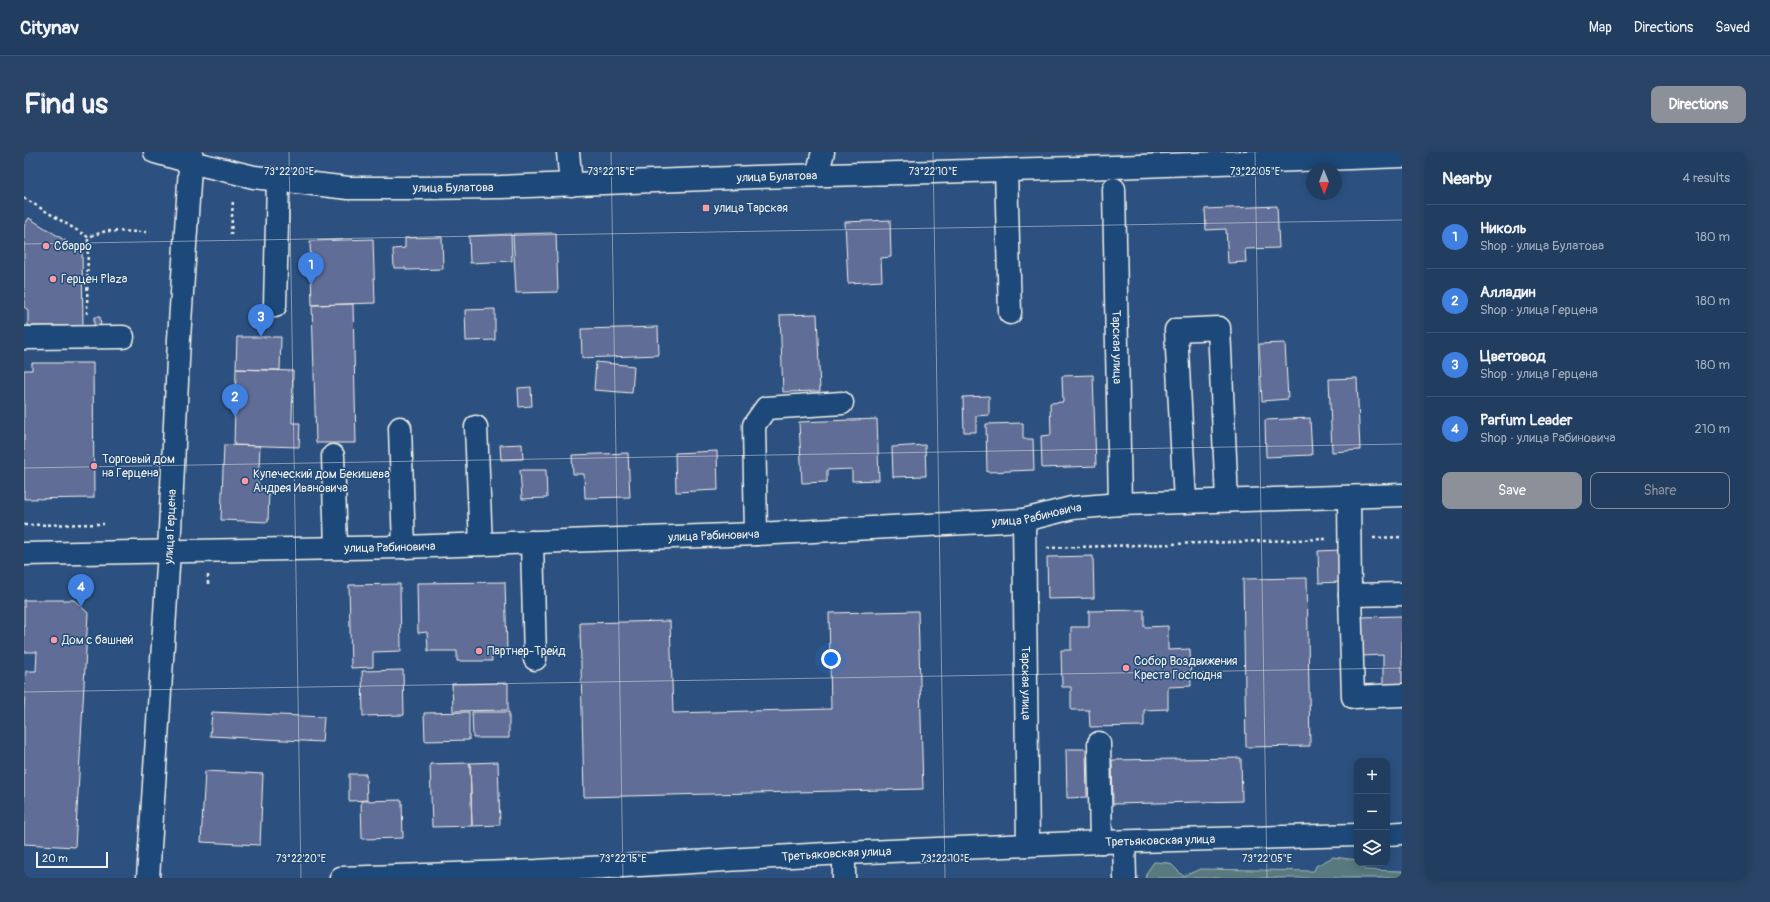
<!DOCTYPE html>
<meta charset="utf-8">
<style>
body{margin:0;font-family:Pangolin,sans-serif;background:#294466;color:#f1f3f6}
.controls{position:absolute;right:12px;bottom:12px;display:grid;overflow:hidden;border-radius:8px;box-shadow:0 2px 10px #0003}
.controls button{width:36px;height:36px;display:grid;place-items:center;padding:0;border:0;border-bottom:1px solid #3e5675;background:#213d60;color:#f1f3f6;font:20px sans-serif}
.compass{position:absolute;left:1282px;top:12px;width:36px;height:36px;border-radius:50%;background:#213d60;box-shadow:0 2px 10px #0003;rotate:179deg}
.scale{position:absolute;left:12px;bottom:10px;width:72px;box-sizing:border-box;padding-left:4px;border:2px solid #f4f1e8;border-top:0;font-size:11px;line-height:14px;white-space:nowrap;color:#f4f1e8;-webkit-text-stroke:3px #1f4a7a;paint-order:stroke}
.you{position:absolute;left:807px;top:507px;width:14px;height:14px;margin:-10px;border:3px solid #fff;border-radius:50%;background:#1a73e8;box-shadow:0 0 0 6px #1a73e833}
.badge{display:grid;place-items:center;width:26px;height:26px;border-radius:50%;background:#8c9099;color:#fff;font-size:13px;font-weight:700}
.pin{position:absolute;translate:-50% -33px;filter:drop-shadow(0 1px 2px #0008)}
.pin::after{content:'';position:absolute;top:21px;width:14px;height:12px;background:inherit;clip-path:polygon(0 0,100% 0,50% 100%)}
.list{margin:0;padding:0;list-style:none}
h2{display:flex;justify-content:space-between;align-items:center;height:52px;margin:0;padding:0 16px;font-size:17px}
h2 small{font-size:13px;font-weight:400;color:#a2aebd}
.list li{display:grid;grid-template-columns:26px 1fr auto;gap:12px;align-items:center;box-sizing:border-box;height:64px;padding:0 16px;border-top:1px solid #3e5675}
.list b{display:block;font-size:15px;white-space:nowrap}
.list p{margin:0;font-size:13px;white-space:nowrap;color:#a2aebd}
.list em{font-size:13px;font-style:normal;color:#a2aebd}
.actions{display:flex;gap:8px;padding:12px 16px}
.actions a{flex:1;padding:9px 0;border:1px solid #8c9099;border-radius:8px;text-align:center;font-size:14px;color:#8c9099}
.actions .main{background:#8c9099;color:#fff}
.icon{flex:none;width:22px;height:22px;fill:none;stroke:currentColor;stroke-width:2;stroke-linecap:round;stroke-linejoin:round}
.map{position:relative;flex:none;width:1378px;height:726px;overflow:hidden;border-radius:8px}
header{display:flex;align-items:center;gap:24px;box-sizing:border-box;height:56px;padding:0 20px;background:#213d60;border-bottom:1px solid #3e5675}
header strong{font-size:19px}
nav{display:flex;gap:22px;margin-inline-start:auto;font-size:14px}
.intro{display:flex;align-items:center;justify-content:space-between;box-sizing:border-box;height:96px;padding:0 24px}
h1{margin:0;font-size:28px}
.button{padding:10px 18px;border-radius:8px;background:#8c9099;color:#fff;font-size:14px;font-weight:700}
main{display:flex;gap:24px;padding:0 24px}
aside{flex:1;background:#213d60;border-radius:8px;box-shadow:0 2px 10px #0003}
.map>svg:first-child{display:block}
.green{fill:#587a7f;stroke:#a6b6b4}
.building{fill:#616d97;stroke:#f4f1e8}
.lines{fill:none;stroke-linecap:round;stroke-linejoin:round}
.minor-casing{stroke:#f4f1e8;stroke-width:25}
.major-casing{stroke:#f4f1e8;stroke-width:25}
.path{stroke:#f4f1e8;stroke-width:2.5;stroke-dasharray:3 3;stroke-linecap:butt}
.minor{stroke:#1f4a7a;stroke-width:22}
.major{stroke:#1f4a7a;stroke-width:22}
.ticks{fill:none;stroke:#f4f1e8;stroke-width:1;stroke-opacity:0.45}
.poi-dot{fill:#ff9aa2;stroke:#1f4a7a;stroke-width:1.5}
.labels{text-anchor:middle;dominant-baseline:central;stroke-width:3;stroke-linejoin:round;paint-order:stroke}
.street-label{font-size:12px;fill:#f4f1e8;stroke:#1f4a7a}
.poi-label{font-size:12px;fill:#f4f1e8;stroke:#1f4a7a;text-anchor:start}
.ticks-label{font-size:10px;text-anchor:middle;fill:#f4f1e8;stroke:#1f4a7a;stroke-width:3;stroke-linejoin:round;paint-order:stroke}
</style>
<header>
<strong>Citynav</strong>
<nav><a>Map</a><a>Directions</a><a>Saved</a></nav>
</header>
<div class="intro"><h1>Find us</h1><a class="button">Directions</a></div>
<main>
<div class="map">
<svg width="1378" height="726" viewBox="0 0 1378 726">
<rect width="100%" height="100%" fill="#2c5180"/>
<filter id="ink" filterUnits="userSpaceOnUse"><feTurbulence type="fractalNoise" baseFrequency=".025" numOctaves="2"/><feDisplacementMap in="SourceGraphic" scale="8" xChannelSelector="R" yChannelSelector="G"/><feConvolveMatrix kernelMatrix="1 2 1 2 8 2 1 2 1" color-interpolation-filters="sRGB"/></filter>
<g filter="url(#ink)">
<path class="green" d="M1309,705l24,3v3h3l5,7 37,1v7h-257l2,-6 7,-10 16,1 13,13 18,-7 113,2 2,-5z"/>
<path class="building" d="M1253,54l2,42 -34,1 1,13 -18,1 -2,-34 -20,1 -1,-21z
M5,66l53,33 1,75h-55v-16l-4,-3v-81z
M866,68l1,37 -10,1 1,23 -34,2 -3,-61z
M532,81l2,59 -42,1 -3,-59z
M487,82l1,27 -42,2 -1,-27z
M418,85l1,32 -37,1v-2h-12l-1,-19 12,-1v-10z
M349,87l2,64 -63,2 -2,-64z
M329,152l3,139h-40l-4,-138z
M471,157v31l-29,1 -1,-31z
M793,162l3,77 -37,1 -3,-77z
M70,165h6l1,10 -7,-1z
M634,175l1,28 -77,3 -1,-29z
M213,185h44l-1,33 -44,-1z
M1261,191l3,56 -26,2 -3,-57z
M572,210l38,4 -2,27 -38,-3z
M8,211h61l1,135 -70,1v-129h8z
M212,217l57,2 -1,52h8l-1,24 -65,-2z
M1069,223l3,91 -54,2 -1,-32 10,-1 -1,-32 13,-1 -1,-26z
M1333,226l3,72 -28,2 -3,-73z
M507,235l1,19 -13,1 -1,-19z
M965,244v19l-13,1v16h-12l-1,-35z
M1286,266l2,37 -46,2 -1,-37z
M853,267l2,61 -27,1v-12l-25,1v12l-25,1 -3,-61z
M999,271v16h10l1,31 -47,2 -1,-48z
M498,292l1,15 -22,1 -1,-15z
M200,293l36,1 -2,41h11l-1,35 -47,-2z
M901,293l1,31 -33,1 -1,-30z
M693,299l1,39 -42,2 -1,-39z
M604,301l2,44 -45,1 -1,-24h-11l-1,-19z
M496,318h26l1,28 -25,1z
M1317,398v32l-22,1 -1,-32z
M1069,404l1,42 -46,1 -1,-42z
M1283,426l3,168 -64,1 -3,-168z
M481,430l2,68h-16l1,11h-35v-10h-29l-1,-19 -9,1 -1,-50z
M376,432l1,67 -28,1v15l-22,1 -2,-83z
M0,448h50l14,13 -13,234 -51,-3v-132l2,-41h10l1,-19h-13z
M1120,458v17l24,-1v24l22,-1 1,37 -23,1v22l-24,1v16l-54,1 -1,-17h-18v-23h-9l-1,-37h10v-23h18v-16z
M894,459l5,178 -339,8 -4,-174 90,-2 3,92 158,-4 -2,-96z
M1378,464v68l-19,1v-30l-21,1 -1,-39z
M379,518l1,45 -41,1 -1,-45z
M484,531v27l-55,1 -1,-27z
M188,560l112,5 -2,25 -112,-6z
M445,560v28l-44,1 -1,-28z
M448,560h37v26h-36z
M1042,597h20l1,48 -20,1z
M1217,606l1,43 -129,3 -1,-44z
M474,610l2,63 -28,1 -2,-63z
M446,611l2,63 -40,1 -2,-63z
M181,619l58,3 -3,71 -59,-3z
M325,622h17l1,26 -18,1z
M378,648l1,38 -41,1 -1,-38z"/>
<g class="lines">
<defs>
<g id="minor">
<path d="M544,0l3,33"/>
<path d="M982,18l4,143"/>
<path d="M793,23l6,-23"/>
<path id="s1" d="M1090,37l6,315"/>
<path d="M251,154l3,-125"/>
<path d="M0,186l99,-1"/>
<path d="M452,275l5,117"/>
<path d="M376,276l4,119"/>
<path d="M309,304l3,91"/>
<path d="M1325,345l1,98 52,-1"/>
<path d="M1161,350l-9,-172 43,-2 8,172"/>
<path id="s2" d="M1000,368l4,325"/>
<path d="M732,382l-2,-109 12,-17 76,-5"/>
<path d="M508,390l3,117"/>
<path id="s3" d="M0,402l380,-7 352,-13 268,-14 48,-12 48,-4 282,-9"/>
<path d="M1326,443l3,102 49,-2"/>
<path d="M1075,591l2,99"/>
<path d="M1363,682l15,-1"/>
<path d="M1100,690l1,36"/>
<path d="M820,701v25"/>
<path id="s4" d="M317,726l196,-7 307,-18 257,-11 256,-7"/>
</g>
<g id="major">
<path id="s5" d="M131,0l35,10 64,15 94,11h69l83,-1 256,-10 358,-10 288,-11"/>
<path id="s6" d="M124,726l21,-327 10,-212 12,-187"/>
</g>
</defs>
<use href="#minor" class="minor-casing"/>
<use href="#major" class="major-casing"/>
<path class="path" d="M0,46l64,39 18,-6 40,1
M207,83l2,-36
M63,162l1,-77
M0,373l80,-1
M1349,386l29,-1
M1023,396l279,-9
M184,432v-10"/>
<use href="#minor" class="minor"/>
<use href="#major" class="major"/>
</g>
</g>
<path class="ticks" d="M265,0l12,726M587,0l12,726M909,0l12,726M1231,0l12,726M0,92l1378,-24M0,316l1378,-24M0,540l1378,-24"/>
<g class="poi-dot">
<rect x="678" y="52" width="8" height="8" rx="2"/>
<circle cx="22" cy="94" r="4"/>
<circle cx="29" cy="127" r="4"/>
<circle cx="70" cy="314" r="4"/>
<circle cx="221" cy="329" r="4"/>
<circle cx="30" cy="488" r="4"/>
<circle cx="455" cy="499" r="4"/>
<circle cx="1102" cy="516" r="4"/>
</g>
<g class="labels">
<g class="street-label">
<text stroke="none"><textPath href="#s5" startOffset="626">улица Булатова</textPath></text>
<text stroke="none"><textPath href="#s5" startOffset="302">улица Булатова</textPath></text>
<text stroke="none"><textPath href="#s1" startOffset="158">Тарская улица</textPath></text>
<text stroke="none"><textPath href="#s3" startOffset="1014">улица Рабиновича</textPath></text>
<text stroke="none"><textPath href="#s6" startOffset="352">улица Герцена</textPath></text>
<text stroke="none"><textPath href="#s3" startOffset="690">улица Рабиновича</textPath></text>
<text stroke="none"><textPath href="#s3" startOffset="366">улица Рабиновича</textPath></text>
<text stroke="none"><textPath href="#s2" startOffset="163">Тарская улица</textPath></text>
<text stroke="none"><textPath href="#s4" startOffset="820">Третьяковская улица</textPath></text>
<text stroke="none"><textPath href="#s4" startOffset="496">Третьяковская улица</textPath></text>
</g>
<g class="poi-label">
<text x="690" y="56">улица Тарская</text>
<text x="30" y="94">Сбарро</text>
<text x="37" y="127">Герцен Plaza</text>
<text x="78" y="307">Торговый дом<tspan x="78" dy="14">на Герцена</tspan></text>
<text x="229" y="322">Купеческий дом Бекишева<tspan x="229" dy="14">Андрея Ивановича</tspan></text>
<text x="38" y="488">Дом с башней</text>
<text x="463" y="499">Партнер-Трейд</text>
<text x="1110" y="509">Собор Воздвижения<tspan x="1110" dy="14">Креста Господня</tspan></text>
</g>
</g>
<g class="ticks-label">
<text x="265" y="23">73°22'20"E</text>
<text x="587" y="23">73°22'15"E</text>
<text x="909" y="23">73°22'10"E</text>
<text x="1231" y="23">73°22'05"E</text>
<text x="277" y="710">73°22'20"E</text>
<text x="599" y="710">73°22'15"E</text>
<text x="921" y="710">73°22'10"E</text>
<text x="1243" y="710">73°22'05"E</text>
</g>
</svg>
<div class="controls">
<button>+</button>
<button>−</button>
<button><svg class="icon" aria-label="layers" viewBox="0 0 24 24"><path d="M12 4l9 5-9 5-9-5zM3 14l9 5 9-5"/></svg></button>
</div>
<svg class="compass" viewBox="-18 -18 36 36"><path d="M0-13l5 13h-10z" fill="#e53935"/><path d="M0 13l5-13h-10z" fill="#a2aebd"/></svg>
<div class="scale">20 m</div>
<div class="you"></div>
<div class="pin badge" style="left:287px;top:133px;background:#3f7fe0">1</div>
<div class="pin badge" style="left:211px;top:265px;background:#3f7fe0">2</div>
<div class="pin badge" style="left:237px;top:185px;background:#3f7fe0">3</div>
<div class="pin badge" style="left:57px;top:455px;background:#3f7fe0">4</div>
</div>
<aside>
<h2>Nearby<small>4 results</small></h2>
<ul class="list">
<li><span class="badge" style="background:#3f7fe0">1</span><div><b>Николь</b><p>Shop · улица Булатова</p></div><em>180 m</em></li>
<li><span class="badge" style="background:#3f7fe0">2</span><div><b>Алладин</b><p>Shop · улица Герцена</p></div><em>180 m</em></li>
<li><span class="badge" style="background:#3f7fe0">3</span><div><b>Цветовод</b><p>Shop · улица Герцена</p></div><em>180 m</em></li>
<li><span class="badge" style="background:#3f7fe0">4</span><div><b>Parfum Leader</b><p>Shop · улица Рабиновича</p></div><em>210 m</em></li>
</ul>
<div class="actions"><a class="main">Save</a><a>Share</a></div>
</aside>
</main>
